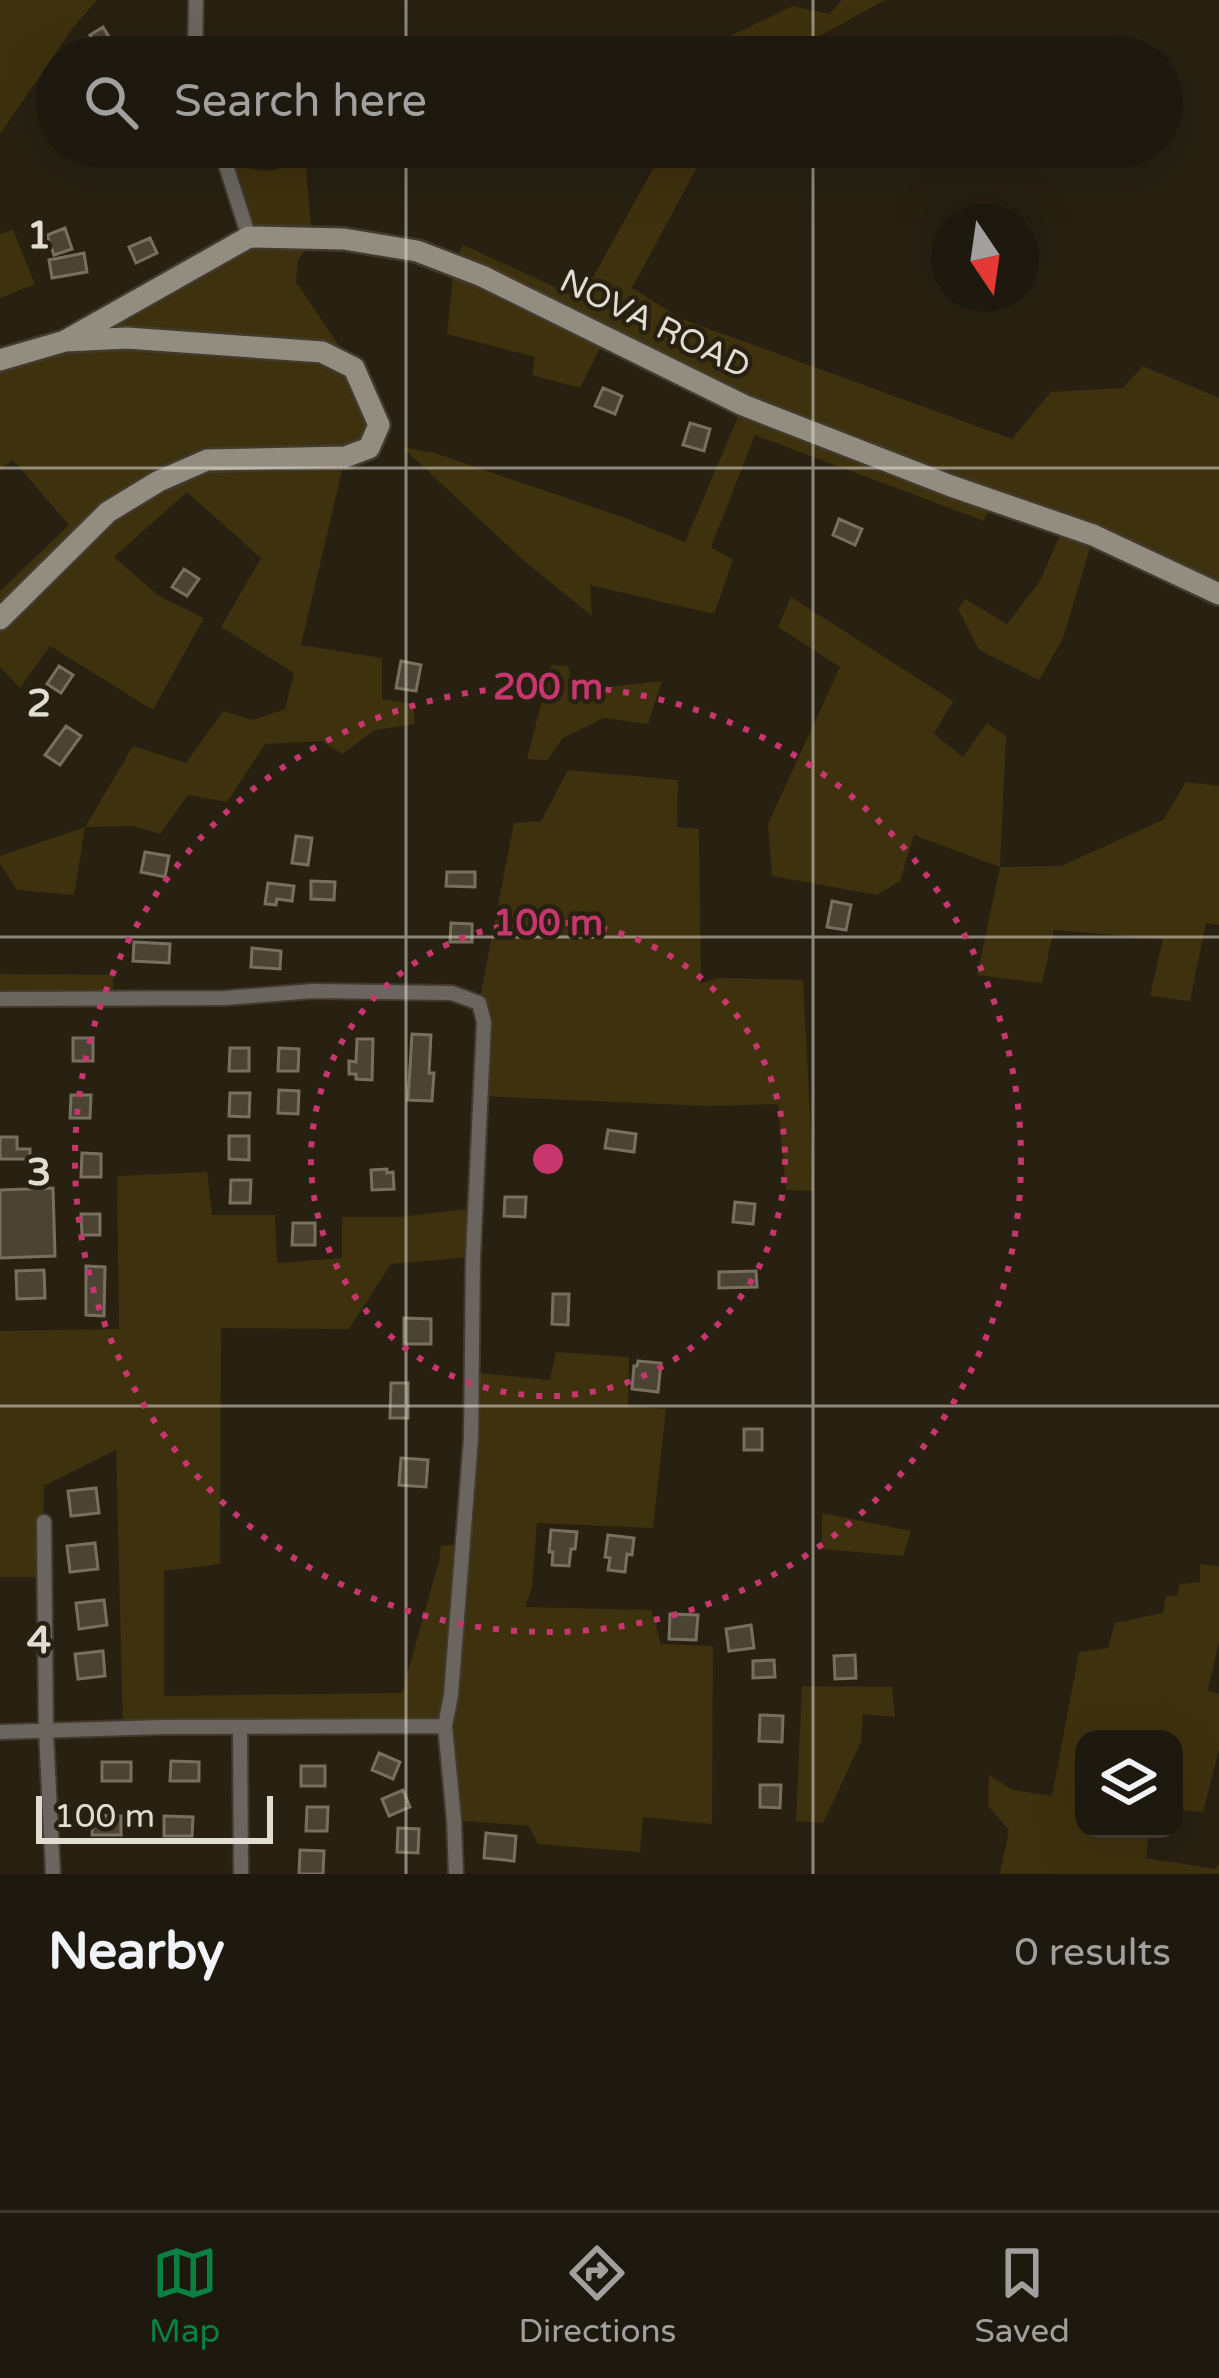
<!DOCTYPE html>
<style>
body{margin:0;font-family:"Varela Round",sans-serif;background:#2b261c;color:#f1f3f6}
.controls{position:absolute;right:36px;bottom:36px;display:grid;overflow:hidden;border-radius:24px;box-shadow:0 12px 48px #0002}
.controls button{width:108px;height:108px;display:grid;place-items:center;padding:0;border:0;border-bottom:3px solid #3c382e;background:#1e190e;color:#f1f3f6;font:60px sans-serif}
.compass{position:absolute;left:931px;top:204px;width:108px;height:108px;border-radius:50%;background:#1e190e;box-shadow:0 12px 48px #0002;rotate:167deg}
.scale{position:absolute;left:36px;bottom:30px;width:237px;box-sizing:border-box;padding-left:12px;border:6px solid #e1ddd3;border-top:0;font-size:33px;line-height:42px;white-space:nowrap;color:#e1ddd3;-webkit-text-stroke:9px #282112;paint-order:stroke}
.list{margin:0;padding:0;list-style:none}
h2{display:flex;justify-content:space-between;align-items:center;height:156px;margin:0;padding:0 48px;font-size:51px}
h2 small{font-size:39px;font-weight:400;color:#a1a09e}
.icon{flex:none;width:66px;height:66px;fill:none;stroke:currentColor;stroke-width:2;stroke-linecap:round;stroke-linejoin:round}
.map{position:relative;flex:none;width:1219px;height:1874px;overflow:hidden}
.search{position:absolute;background:#1e190e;box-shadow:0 12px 48px #0002;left:36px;right:36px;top:36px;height:132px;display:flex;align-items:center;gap:30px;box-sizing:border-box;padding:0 42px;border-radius:66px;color:#a1a09e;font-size:45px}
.sheet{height:336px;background:#1e190e}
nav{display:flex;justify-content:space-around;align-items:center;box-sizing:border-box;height:168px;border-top:3px solid #3c382e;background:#1e190e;font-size:33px;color:#a1a09e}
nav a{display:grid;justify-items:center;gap:6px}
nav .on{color:#0b8043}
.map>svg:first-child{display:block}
.green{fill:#3e310e}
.building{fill:#4b4434;stroke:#78705f;stroke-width:3}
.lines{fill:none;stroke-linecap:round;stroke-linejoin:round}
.street-casing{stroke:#423b2d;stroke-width:18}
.secondary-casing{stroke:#423b2d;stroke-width:26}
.street{stroke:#6a665f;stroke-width:14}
.secondary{stroke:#938d81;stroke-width:21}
.grid{fill:none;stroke:#e1ddd3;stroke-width:3;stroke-opacity:0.55}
.ring{fill:none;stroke:#c7366d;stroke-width:6;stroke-dasharray:6 12}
.labels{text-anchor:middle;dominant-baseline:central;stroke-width:9;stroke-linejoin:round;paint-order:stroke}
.street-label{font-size:33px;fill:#e1ddd3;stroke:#282112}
.grid-label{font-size:39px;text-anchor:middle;font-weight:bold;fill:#e1ddd3;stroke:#282112;stroke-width:9;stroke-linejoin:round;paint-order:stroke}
.centre{fill:#c7366d;stroke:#282112;stroke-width:6}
.ring-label{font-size:36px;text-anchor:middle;font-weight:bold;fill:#c7366d;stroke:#282112;stroke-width:9;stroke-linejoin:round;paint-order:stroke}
</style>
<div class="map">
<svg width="1219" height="1874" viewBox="0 0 1219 1874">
<rect width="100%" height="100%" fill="#282112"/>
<path class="green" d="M0,0h97l-25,29 -72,105z
M842,0h43l-103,57h-67l9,-18 69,-33 36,8z
M665,147h43l-76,141 50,31 330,120 39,-47 72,-4 20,-22 76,32v196l-125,-59 -31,103 -24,42 -60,-30 -21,-41 7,-10 42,25 33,-43 24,-55 -71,-26 -9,21 -229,-86 -44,112 22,13 -19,54 -124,-29 2,31 -70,-57 -120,-112 33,6 190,65 60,24 58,-137 -138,-67 -25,50 -48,-13 3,-18 -88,-23 7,-69 9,-20 118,54z
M305,156l7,82 -14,23 -2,21 58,86 25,57 -34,33 -44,187 81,13v41l31,5 2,20 -40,6 -33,24 -20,-13 -57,3 -38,58 -39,-7 -28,39 -27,-8 -48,1 -11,68 -57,-5 -17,-26v-8l85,-29 48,-81 53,17 37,-52 30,9 32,-11 9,-36 -73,-46 40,-69 -74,-66 -73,65 45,39 45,22 -51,92 -103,-64 -30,42 -20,-21v-76l69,-66 -56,-65 -13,10v-110l31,-11 218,-112 -25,-80c34,17 47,20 81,-1z
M13,230l22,54 -35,14v-64z
M791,597l162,104 -19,33 29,23 24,-34 19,13 -6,131 61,-1 102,-46 23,-38 33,4v139l-13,-2 -16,78 -40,-5 13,-57 -109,-9 -12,53 -65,-8 23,-108 -86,-32 -14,46 -23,14 -105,-19 -4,-52 72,-157 -62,-40z
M551,665l17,1 5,25 89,-10 -14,43 -44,-6 -41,20 -16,22 -20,-1z
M568,770l110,10 -1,47 22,2 2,154 19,-5 83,2 11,211 -28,-1 -8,-86 -71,2 -226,-10 -2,-93 35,-180 27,-2z
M0,974l113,1v25l-113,-1z
M207,1172l5,43h63l2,48 65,-5v-41h57l78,-9 -4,49 -82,7 -42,65 -128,-1 -1,236 -56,7v125l238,-3 37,-132 2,-15 21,-3 9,-171 79,8 6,-28 73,5 -1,49 38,3 -13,119 -116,-5 -5,65 -7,19 126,3 10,34 52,2 -1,178 -69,-7 -3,35 -102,-8 -9,-18 -75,-6 -10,-94 -321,3 -7,-279 -72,36 -1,91h-43v-246l119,-2 -2,-153z
M822,1513l89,18 -8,25 -81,-7z
M1200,1564l19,2v75l-11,49 11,4v56l-16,62 -29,-3v-70h-90v90h65l-3,29 69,11 4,-5v10h-219l9,-44 -21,-24 1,-31 24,15 39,6 27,-144 29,-4 7,-25 48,-10 3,-17h11l3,-12 20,-2z
M802,1686l90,1 3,30 -32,-3 -2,28 -38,81 -27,-2z"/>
<path class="building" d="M103,27l13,21 -13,8 -13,-21z
M65,228l7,21 -18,6 -7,-20z
M150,238l7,15 -21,10 -7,-16z
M84,253l3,19 -35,6 -3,-18z
M603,388l19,8 -7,18 -20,-8z
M690,423l20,6 -6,22 -21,-6z
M839,519l23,10 -7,16 -22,-10z
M184,569l15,10 -12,17 -15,-9z
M401,661l20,4 -5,26 -20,-3z
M59,666l14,9 -12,18 -14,-9z
M66,726l15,10 -21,29 -15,-10z
M296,836l16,2 -4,27 -16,-2z
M145,852l24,4 -4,21 -24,-5z
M447,872h28v15l-29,-1z
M311,881l24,1 -1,18 -23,-1z
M268,883l26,3 -2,15 -15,-2 -1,6 -11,-1z
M832,901l19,4 -5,25 -19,-3z
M451,923l21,1v18h-22z
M134,942l36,2 -1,19 -36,-2z
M252,948l29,3 -1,18 -29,-2z
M412,1034l19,1 -2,38h5l-2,28 -24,-1z
M73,1038h20v23h-20z
M357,1039h16l-1,41 -16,-1v-5h-7v-13l7,1z
M230,1048h19v23h-20z
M279,1048l20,1 -1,22h-20z
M279,1090l20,1 -1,23 -20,-1z
M230,1093h20l-1,24 -20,-1z
M71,1095h20l-1,23h-20z
M608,1130l28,4 -2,18 -29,-4z
M229,1136h20v24l-20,-1z
M0,1137h17v12h13v10h-30z
M82,1153l19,1v23h-20z
M387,1169v4l6,-1 1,17 -22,1 -1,-20z
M231,1180h20l-1,23h-20z
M53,1188l2,68 -55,2v-68z
M505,1197h21l-1,20 -21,-1z
M735,1202l20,2 -2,20 -20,-2z
M81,1214h19v21h-18z
M293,1223h22v22h-23z
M86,1266l19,1 -1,49 -18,-1z
M44,1270l1,28 -28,1 -1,-28z
M756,1271l1,16 -38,1v-16z
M553,1294h16l-1,31 -16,-1z
M404,1318l27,1v25h-27z
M638,1361l23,2 -3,29 -26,-3 2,-23h3z
M391,1383h17v35h-18z
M744,1429h18v21h-18z
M401,1458l27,2 -2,27 -27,-2z
M96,1488l3,25 -28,3 -3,-25z
M551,1530l26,2 -2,17h-4l-2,17 -17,-1 1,-13h-4z
M608,1535l26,3 -2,17 -5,-1 -2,18 -17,-2 2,-12 -5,-1z
M95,1543l3,26 -28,3 -3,-26z
M104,1600l3,25 -28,4 -3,-26z
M670,1614l28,1 -2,25 -27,-1z
M751,1625l3,23 -25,3 -3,-22z
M103,1651l2,25 -27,3 -3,-25z
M855,1655l1,23 -21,1 -1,-23z
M774,1660l1,17 -22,1v-17z
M760,1715l23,1 -1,26 -23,-1z
M379,1753l21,9 -7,17 -21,-9z
M171,1761l28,1v19h-29z
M102,1762h29v19h-29z
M301,1766h24v20h-24z
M760,1785h21l-1,23 -20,-1z
M403,1790l7,17 -21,9 -7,-17z
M307,1807h21l-1,24h-21z
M93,1815l28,1v19h-29z
M164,1816l29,1 -1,19h-28z
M398,1828l21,1 -1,24 -21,-1z
M486,1833l30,3 -2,25 -30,-3z
M300,1850l24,1 -1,23h-24z"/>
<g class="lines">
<defs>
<path id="street" d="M195,57l1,-57
M220,147l29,90
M0,999l225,-1 88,-7 139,2 27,10 5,19 -11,235 -2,181 -20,257 -6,31 9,94 2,54
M44,1522l2,209 7,143
M240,1729l1,145
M0,1732l163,-5 282,-1"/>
<path id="secondary" d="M65,341l184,-104 95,2 73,12 65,25 261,129 208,81 142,49 126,59
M0,360l65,-19 62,-3 195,14 32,16 25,57 -10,23 -24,9 -138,3 -48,21 -51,31 -108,107"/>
</defs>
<use href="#street" class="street-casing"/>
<use href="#secondary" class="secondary-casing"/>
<use href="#street" class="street"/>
<use href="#secondary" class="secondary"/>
</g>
<path class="grid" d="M406,0v57M813,0v57M406,147v1727M813,147v1727M0,468h1219M0,937h1219M0,1406h1219"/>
<g class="ring">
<circle cx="548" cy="1159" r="237"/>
<circle cx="548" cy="1159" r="473"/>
</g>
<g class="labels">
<g class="street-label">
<text transform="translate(655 324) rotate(26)">NOVA ROAD</text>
</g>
</g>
<g class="grid-label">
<text x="39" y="248">1</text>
<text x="39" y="716">2</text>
<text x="39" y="1185">3</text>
<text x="39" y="1653">4</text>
</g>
<circle cx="548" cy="1159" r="18" class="centre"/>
<g class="ring-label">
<text x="548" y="699">200 m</text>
<text x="548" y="935">100 m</text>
</g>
</svg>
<div class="controls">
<button><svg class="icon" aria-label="layers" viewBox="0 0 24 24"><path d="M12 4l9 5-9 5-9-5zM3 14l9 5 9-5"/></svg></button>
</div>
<svg class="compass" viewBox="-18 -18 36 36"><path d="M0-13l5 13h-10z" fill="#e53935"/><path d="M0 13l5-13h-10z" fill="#a1a09e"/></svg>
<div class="scale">100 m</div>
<div class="search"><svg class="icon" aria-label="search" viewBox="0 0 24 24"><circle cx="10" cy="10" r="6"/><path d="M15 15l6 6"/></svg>Search here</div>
</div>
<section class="sheet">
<h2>Nearby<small>0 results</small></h2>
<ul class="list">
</ul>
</section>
<nav>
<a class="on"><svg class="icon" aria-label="map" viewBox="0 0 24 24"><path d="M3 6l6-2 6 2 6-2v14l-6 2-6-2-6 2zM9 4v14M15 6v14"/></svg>Map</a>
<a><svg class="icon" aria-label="directions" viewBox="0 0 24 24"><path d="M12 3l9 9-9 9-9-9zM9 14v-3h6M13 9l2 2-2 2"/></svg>Directions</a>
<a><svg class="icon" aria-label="saved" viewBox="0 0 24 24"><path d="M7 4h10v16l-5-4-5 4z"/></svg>Saved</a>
</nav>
